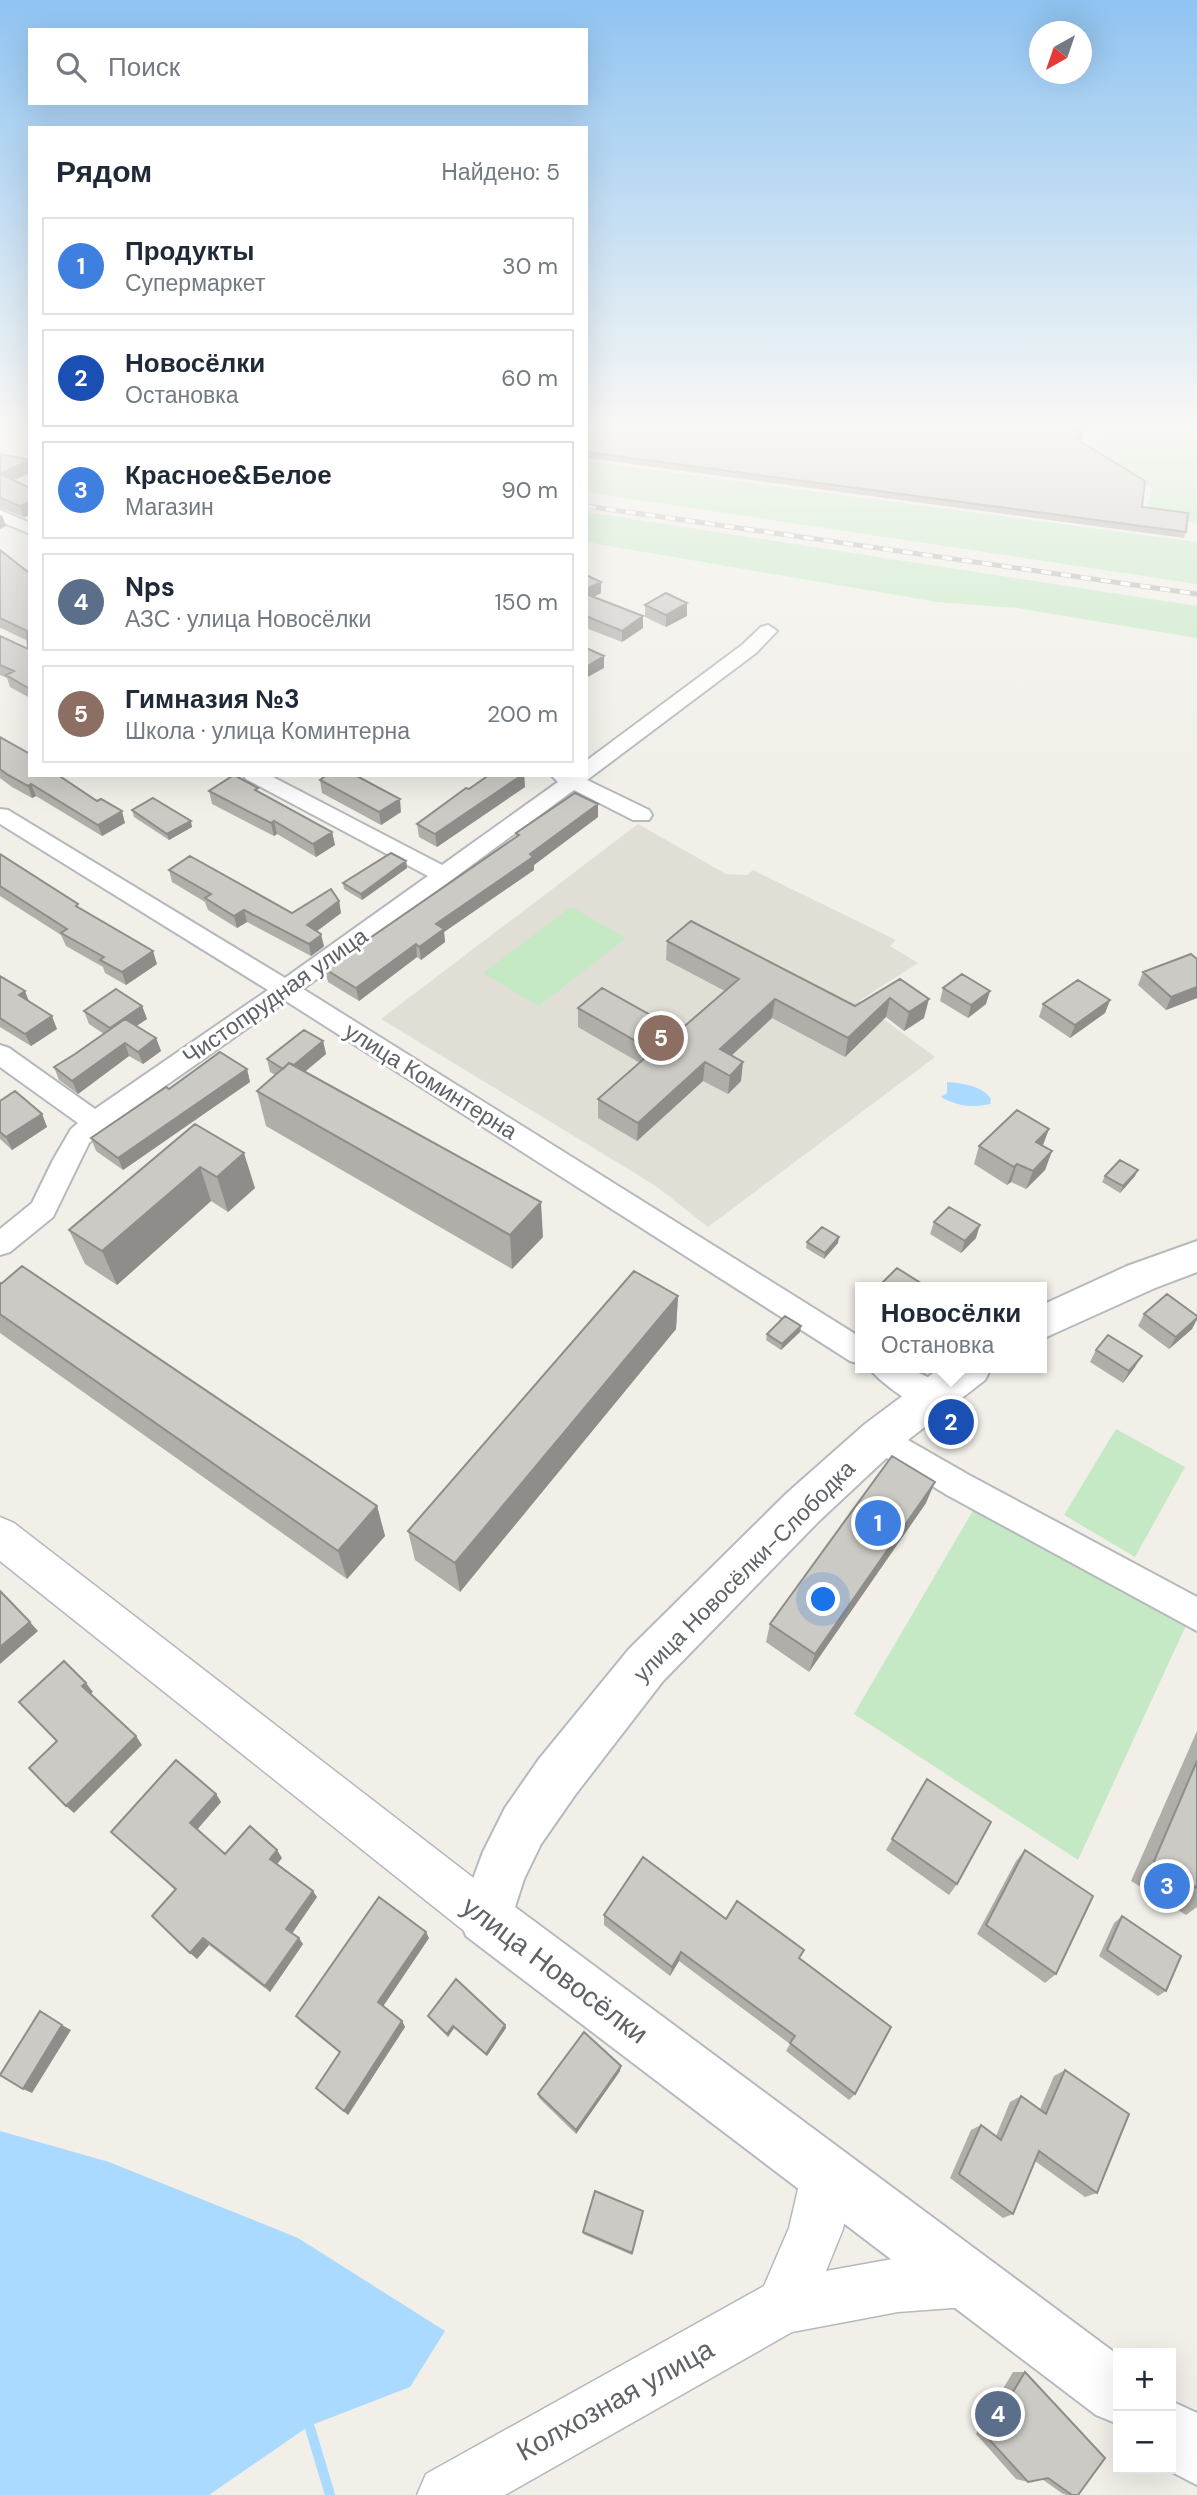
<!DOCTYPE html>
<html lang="ru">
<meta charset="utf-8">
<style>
body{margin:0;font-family:"DM Sans",sans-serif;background:#f2f2f3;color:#1f2937}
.controls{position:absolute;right:21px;bottom:21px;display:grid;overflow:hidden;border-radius:0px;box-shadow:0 7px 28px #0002}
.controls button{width:63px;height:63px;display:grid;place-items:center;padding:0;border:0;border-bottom:2px solid #e0e1e3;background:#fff;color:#1f2937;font:35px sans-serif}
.compass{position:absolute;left:1029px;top:21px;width:63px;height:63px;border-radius:50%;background:#fff;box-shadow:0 7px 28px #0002;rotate:220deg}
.you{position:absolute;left:824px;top:1600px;width:24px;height:24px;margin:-18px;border:5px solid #fff;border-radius:50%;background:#1a73e8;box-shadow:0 0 0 10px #1a73e833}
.badge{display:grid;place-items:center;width:46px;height:46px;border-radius:50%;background:#b45309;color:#fff;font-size:23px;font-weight:700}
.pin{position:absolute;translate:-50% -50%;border:4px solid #fff;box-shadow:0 2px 7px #0006}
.popup{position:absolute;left:855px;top:1282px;width:192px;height:91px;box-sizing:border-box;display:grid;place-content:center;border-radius:0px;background:#fff;filter:drop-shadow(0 2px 5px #0005);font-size:23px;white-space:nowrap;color:#747a83}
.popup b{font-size:26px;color:#1f2937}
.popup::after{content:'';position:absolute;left:50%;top:100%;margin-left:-14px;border:14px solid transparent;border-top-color:#fff}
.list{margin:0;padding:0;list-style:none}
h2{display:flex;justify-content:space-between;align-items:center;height:91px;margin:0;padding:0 28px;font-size:30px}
h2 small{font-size:23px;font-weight:400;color:#747a83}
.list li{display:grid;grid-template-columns:46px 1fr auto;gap:21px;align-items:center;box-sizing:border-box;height:98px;margin:0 14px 14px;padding:0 14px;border:2px solid #e0e1e3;border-radius:0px}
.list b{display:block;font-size:26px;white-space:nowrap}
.list p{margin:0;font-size:23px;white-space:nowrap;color:#747a83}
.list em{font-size:23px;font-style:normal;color:#747a83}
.icon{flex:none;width:38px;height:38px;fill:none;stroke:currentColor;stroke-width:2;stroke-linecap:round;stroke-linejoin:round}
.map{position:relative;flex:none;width:1197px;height:2495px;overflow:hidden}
.search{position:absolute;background:#fff;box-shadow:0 7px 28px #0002;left:28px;top:28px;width:560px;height:77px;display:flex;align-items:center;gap:18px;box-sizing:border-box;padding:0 24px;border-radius:0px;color:#747a83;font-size:26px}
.panel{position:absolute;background:#fff;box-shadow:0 7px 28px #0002;left:28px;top:126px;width:560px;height:651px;border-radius:0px}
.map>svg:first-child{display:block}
.education{fill:#e1ded6}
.green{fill:#c5e8c5}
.water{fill:#aadaff}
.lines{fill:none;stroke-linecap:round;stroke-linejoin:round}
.stream{stroke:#aadaff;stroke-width:10}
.minor-casing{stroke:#b5b8bc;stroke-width:4}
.tertiary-casing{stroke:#b5b8bc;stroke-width:3}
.secondary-casing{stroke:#b6babf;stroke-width:4}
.minor{fill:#fff;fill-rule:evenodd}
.tertiary{fill:#fff;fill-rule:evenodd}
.secondary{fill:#fff;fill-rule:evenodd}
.rail-casing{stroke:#b6b7b8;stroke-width:5}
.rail{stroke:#fff;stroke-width:3.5;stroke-dasharray:10;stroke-linecap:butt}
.wall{fill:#afaea9}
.shaded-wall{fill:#8f8d8a}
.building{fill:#cccac5;stroke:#8f8d8a;stroke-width:2}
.labels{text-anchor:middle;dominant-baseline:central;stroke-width:6;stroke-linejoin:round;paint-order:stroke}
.street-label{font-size:23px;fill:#5f6368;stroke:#fff}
.near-street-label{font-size:28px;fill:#5f6368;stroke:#fff}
</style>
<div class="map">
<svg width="1197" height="2495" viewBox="0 0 1197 2495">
<rect width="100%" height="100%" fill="#f1efe8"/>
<path class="education" d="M638,824l88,50 21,1 6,-5 143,70 -6,6 28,17 -59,38 76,56 -227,170 -52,-41 -275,-167z"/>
<path class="green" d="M1125,424l72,1v98l-53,-11 9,-23 -58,-38 3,-13z
M586,461l610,81 1,-2v44l-611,-92z
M586,512l611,94v32l-180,-30 -80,-6 -351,-60z
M571,907l55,31 -87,68 -56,-33z
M1116,1429l69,38 -50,90 -71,-42z
M978,1502l210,119 -110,239 -224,-146z"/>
<path class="water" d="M947,1082c15,1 36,4 44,17l-1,5c-18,4 -33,2 -49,-7l6,-4z
M0,2131l109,31 189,76 147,93 -35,56 -101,39 -100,69h-209z"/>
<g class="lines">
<path class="stream" d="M307,2418l23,77"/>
<defs>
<path id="minor" d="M0,510l30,13v11l-30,-13z
M768,625l9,6 -21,22 -169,127 62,30 3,5 -3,5h-16l-59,-30 -271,199 557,348v27l-10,-3 -564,-360 -182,128 -15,14 -36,74 -43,35 -10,3v-26l32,-26 21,-43 18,-31 7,-6 -78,-56v-22l9,3 86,61 173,-119 -268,-166v-15l8,1 277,168 143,-102 -182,-97 -3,-4h26l173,90 116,-83 -7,-7h35v-14l156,-116 19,-18z
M870,1368c28,-1 62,0 76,29l-4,9c-4,1 -7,4 -11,4 -13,0 -56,-31 -61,-42z
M880,1424l89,51 228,122v34l-250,-136 -78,-48 -4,-10 4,-10z"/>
<path id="tertiary" d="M0,1517l14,6 488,377 7,17 -7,17 -17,7 -17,-7 -468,-373z
M827,2150l19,7 7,19 -10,53 -17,42 72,-13 68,-5 19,8 8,19 -8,19 -19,8 -68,5 -106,20 -287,163h-88l9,-21 338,-188 25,-58 12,-52 7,-19z"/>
<path id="secondary" d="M1197,1241v31l-42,16 -113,51v-34l85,-39z
M940,1368h51l-6,12 -90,70 -76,71 -156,160 -88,114 -34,49 -17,35 -9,28 603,448v69l-22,-9 -630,-479 -7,-19 24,-65 22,-44 34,-49 90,-110 158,-156 78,-69z
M1171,2401l26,12v72l-31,-16h5z"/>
</defs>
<use href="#minor" class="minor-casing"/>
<use href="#tertiary" class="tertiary-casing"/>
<use href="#secondary" class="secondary-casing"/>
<use href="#minor" class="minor"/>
<use href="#tertiary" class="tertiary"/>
<use href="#secondary" class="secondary"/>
<defs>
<path id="rail" d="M586,506l611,88"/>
</defs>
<use href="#rail" class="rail-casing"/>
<use href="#rail" class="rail"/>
</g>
<path class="wall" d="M586,424l501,6 -7,3 3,1 -1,6 -3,1 63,66 44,25 -2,6 -598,-80z
M0,454l30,6v13l-17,7 17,8v27l-6,2 -24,-9z
M0,550l28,22h2v126l-20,-11 -3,-9 -7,-3v-39l28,13v-8l-27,-13h-1z
M586,575l15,18 -7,4 49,19v12l-21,14 -36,-14z
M687,603v13l-21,11 -21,-10v-12z
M0,737l30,38 95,48 -23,13 -66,-40 -4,2 -20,-11 -12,-9z
M489,775h35l1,12 -88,60 -18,-10 -2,-13z
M320,780l81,32 -20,13 -59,-32z
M209,791l50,2 73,39 3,13 -19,12 -39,-23 -3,2 -62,-32z
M132,810l60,17 -23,13 -35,-23z
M598,817l-64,48v5l-90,62 1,10 -24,18 -4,-3 -58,44 -31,-19 -3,-13 191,-131v-5z
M0,854l80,54 77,56 -31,21 -21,-12 -2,-6 -37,-21 -5,-11 -61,-39z
M406,861l1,7 -45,32 -18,-11 -1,-6z
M169,870l123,43 47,-12 2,12 -24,18 7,15 -2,2 -11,8 -64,-34 -10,6 -29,-18 -3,-8 -33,-20z
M667,941l188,65 45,-27 24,39 -20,13 -18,-14 -41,40 -73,-39 -41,38 10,25 -13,13 -25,-13 -66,60 -39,-23v-19l42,-36 -62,-36v-19l101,23 46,-40 -59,-31z
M1197,959v39l-31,12 -28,-25 5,-13z
M0,976l29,25 28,28 -26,17 -31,-19z
M943,988l43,16 -18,14 -28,-17z
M1110,1000l-5,13 -35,25 -31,-21 4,-13z
M142,1006l5,13 -11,7 20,12 5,13 -18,13 -14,-8 -51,38 -19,-14 -5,-13 21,-13 29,-20 -15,-10 -5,-13z
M323,1041l3,13 -21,18 238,165 -31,32 -246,-143 -9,-35 18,-16 -5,-3 -3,-13z
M247,1069l3,13 -127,88 -27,-19 -5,-13 78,-49z
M0,1101l42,13 5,13 -35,23 -12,-11z
M195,1124l60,64 -27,24 -17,-11 -94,84 -32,-21 -16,-34z
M979,1146h64l9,5 -7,19 -19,19 -15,-7 -4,3 -33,-21z
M1105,1176h30l-15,17 -18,-11z
M934,1222l42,16 -15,15 -31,-19z
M807,1242l31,1 -14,16 -18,-11z
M0,1283l377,223 8,30 -38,43 -347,-246z
M678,1296l-2,33 -216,263 -45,-32 -7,-29z
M1144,1314l53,2v4l-5,9 -23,20 -31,-23z
M801,1326l-1,6 -19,18 -15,-10 1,-6z
M1096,1350l39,17 -12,16 -33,-21z
M926,1503l-117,169 -43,-30 4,-18z
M1197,1731v176l-11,8 -55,-34z
M927,1779l30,105 -8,11 -63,-45z
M216,1794l5,8 -24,27 28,25 57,4 -6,6 41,33 -25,36 11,11 -33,48 -61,-47 -12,14 -45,-43 23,-26 -64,-58z
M1025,1850l31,124 -11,9 -68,-49 39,-73z
M604,1915l122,4 74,39 55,136 -6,6 -63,-49 4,-7 -111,-83 -9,15 -66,-51z
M1122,1916l44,75 -8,5 -59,-40 15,-33z
M429,1938l-46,68 19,15 3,6 -57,88 -32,-27 24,-35 -39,-31 -5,-6z
M428,2016l77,9 1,3 -19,28 -33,-28 -6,9 -18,-18z
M1065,2070l32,123 -12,4 -50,-36 -22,53 -10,4 -53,-40 21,-48 10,-5 15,11 14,-34 11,-6 19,13 14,-33z
M620,2071l-44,63 -37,-36 -1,-4z
M643,2211l-11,44 -49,-21v-2z
M1013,2372h12l53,123h-11l-4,-1 -21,-15 -14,3 -12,-3 -40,-45z"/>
<path class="shaded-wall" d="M1088,424l-1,6 -16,6 2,-6z
M1083,434l-1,6 -9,4 2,-6z
M30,460v13l-27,12 -3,-11z
M30,502v13l-6,2 -4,-11z
M2,515l4,11 -6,3v-13z
M601,582v11l-15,8v-12z
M687,603v13l-21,11v-12z
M643,616v12l-21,14v-11z
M604,656v12l-18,10v-11z
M522,775h2l1,12 -88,60 -2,-13z
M31,784l5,12 -4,2 -4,-12z
M400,799l1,13 -20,13 -2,-13z
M598,804v13l-64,48v5l-90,62 1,10 -24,18 -2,-13 17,-23z
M122,811l3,12 -23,13 -4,-11z
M191,821l1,6 -23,13 -2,-6z
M274,821l3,13 -3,2 -3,-13z
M332,832l3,13 -19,12 -3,-13z
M406,861l1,7 -45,32 -1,-6z
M339,901l2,12 -32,24 -2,-12z
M244,910l3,12 -10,6 -3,-12z
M321,934l3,12 -2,2 -11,8 -2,-12z
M416,944l1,13 -58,44 -3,-13z
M153,951l4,13 -31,21 -4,-13z
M1197,987v11l-31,12 5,-13z
M25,991l5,13 -11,-9z
M990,991l-4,13 -18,14 3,-13z
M890,998l-4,19 -41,40 3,-19z
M775,999l-3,19 -54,50 2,-19z
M929,999l-5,19 -20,13 5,-19z
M1110,1000l-5,13 -35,25 5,-13z
M142,1006l5,13 -33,22 -4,-13z
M52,1016l5,13 -26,17 -6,-12z
M156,1038l5,13 -18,13 -5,-12z
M323,1041l3,13 -36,30 -3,-13z
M125,1043l4,13 -51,38 -6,-13z
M705,1062l-2,19 -66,60 1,-18z
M743,1062l-2,19 -13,13 2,-18z
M247,1069l3,13 -127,88 -5,-12z
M42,1114l5,13 -35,23 -6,-13z
M1049,1129l-7,19 -6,-6z
M1052,1151l-7,19 -19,19 7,-18z
M244,1153l11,35 -27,24 -11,-35z
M1017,1164l-6,18 -4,3 7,-18z
M200,1167l11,34 -94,84 -15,-34z
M1138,1170l-3,6 -15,17 3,-7z
M541,1202l2,35 -31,32 -2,-34z
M980,1225l-4,13 -15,15 4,-12z
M839,1237l-1,6 -14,16 1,-6z
M678,1296l-2,33 -216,263 -5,-29z
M1197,1318l-5,11 -23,20 7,-12z
M801,1326l-1,6 -19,18 1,-6z
M1142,1356l-7,11 -12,16 6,-12z
M935,1482l-9,21 -117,169 6,-18z
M377,1506l8,30 -38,43 -9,-28z
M30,1622l8,9 -38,33v-17z
M86,1683l7,9 -4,3 -7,-9z
M136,1736l6,9 -68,68 -8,-7z
M216,1794l5,8 -25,29 -6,-8z
M277,1850l5,8 -7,9 -5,-8z
M313,1891l4,6 -26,38 -5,-6z
M426,1932l3,6 -47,70 -4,-6z
M203,1938l6,7 -12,14 -7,-6z
M299,1938l4,6 -33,48 -5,-6z
M681,1952l-2,9 -9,15 2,-9z
M402,2021l3,6 -57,88 -4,-4z
M62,2025l9,5 -39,63 -9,-4z
M505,2025l1,3 -19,28 -1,-2z
M453,2026l1,2 -6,9 -1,-3z
M621,2066l-1,5 -44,63v-4z"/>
<path class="building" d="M586,424h502l-15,6 10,4 -8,4 70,43 -3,26 46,6 -2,19 -600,-80z
M0,454l30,6 -30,14z
M0,474l30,14v14l-10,4 -20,-8z
M0,550l28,22h2v117l-24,-14 8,-4 -14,-6v-29l28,13 -1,-18 -27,-13z
M586,575l15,7 -15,7z
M666,593l21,10 -21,12 -21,-10z
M586,594l57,22 -21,15 -36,-15z
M586,648l18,8 -18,11z
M0,737l30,17v21h28l39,26 4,-2 21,12 -24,14 -67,-41 -3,2 -20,-11 -8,-6z
M234,775l24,13 -3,2 77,42 -19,12 -39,-23 -3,2 -62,-32z
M327,775h28l45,24 -21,13 -59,-32z
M489,775h33l-87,59 -18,-10 49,-36 3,1z
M575,793l23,11 -68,50 3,3 -97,67 8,5 -25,18 -3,-3 -60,44 -31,-19 194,-134 -3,-2z
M153,798l38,23 -24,13 -35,-24z
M391,853l15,8 -45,33 -18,-11z
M0,854l78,50 -2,2 77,45 -31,21 -22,-12 4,-3 -43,-24 6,-4 -67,-43z
M190,856l102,57 39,-24 8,12 -32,24 14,9 -1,2 -11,8 -65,-34 -10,6 -29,-18 6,-4 -42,-24z
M691,921l164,85 45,-27 29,20 -20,13 -19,-14 -42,40 -73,-39 -55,50 23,13 -13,14 -25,-14 -67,61 -40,-24 55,-48 -75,-43 24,-20 77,43 60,-52 -72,-38z
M1191,954l6,5v28l-26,10 -28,-25z
M962,974l28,17 -19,14 -28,-17z
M0,976l25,15 -6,4 33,21 -27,18 -25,-16z
M1078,980l32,20 -35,25 -32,-21z
M116,989l26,17 -32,22 -26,-17z
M125,1019l31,19 -18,14 -13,-9 -53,38 -18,-14 21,-13z
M304,1030l19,11 -29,24 -5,-2 -6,6 -16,-10z
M220,1052l27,17 -129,89 -27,-20 75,-51 3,2z
M289,1063l252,139 -31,33 -253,-144z
M15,1091l27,23 -36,23 -6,-5v-31z
M1017,1110l32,19 -13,13 16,9 -19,20 -16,-7 -3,3 -35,-21z
M195,1124l49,29 -27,24 -17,-10 -98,84 -33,-21z
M1120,1160l18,10 -15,16 -18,-10z
M949,1207l31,18 -15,16 -31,-19z
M822,1227l17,10 -14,16 -18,-11z
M22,1266l355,240 -39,45 -338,-237v-31l1,1z
M897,1268l30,19h-49z
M634,1271l44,25 -223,267 -47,-32z
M1167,1294l30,22v2l-21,19 -32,-23z
M785,1316l16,10 -19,18 -15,-10z
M1108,1335l34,21 -13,15 -33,-21z
M892,1456l43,26 -120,172 -45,-30z
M0,1591l30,31 -30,25z
M64,1661l22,22 -4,3 54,50 -70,70 -37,-38 28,-27 -38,-39z
M176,1760l40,34 -26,29 35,31 25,-28 27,24 -7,9 43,32 -27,38 13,9 -34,48 -62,-48 -13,15 -38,-37 24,-27 -65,-57z
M1197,1761v127l-43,-27z
M927,1779l64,43 -34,62 -65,-45z
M1025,1850l68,46 -37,78 -70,-49z
M643,1857l83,62 11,-18 67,49 -5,8 92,69 -36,67 -65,-51 5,-7 -114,-84 -9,15 -68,-52z
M379,1897l47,35 -48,70 24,19 -58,90 -28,-23 24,-36 -44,-36z
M1122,1916l59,40 -15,35 -59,-41z
M456,1979l49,46 -19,29 -33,-28 -6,8 -19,-18z
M40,2011l22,14 -39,64 -23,-14z
M584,2032l37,34 -45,64 -38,-36z
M1065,2070l64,44 -32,79 -58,-42 -26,63 -54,-40 22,-49 20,15 20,-44 25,18z
M595,2191l48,20 -11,42 -49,-21z
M1025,2372l80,86 -27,37h-6l-24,-17 -20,4 -42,-46z"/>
<linearGradient id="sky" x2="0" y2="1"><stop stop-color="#8fc3f1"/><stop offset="0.55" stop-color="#f9f8f5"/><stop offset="1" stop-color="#f9f8f5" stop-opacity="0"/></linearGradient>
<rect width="1197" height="773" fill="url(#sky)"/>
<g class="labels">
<g class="street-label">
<text transform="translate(275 996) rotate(-35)">Чистопрудная улица</text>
<text transform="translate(431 1081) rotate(32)">улица Коминтерна</text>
<text transform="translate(744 1571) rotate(-45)">улица Новосёлки-Слободка</text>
</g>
<g class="near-street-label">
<text transform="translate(555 1970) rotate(37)">улица Новосёлки</text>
<text transform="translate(615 2400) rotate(-29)">Колхозная улица</text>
</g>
</g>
</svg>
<div class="controls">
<button>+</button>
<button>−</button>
</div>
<svg class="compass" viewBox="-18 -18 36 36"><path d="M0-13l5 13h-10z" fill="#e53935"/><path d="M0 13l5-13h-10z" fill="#747a83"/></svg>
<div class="you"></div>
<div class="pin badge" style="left:878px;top:1523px;background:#3f7fe0">1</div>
<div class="pin badge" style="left:951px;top:1422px;background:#1a4fb4">2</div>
<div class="popup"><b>Новосёлки</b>Остановка</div>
<div class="pin badge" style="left:1167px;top:1886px;background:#3f7fe0">3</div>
<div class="pin badge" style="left:998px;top:2414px;background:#5c6f8a">4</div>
<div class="pin badge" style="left:661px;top:1038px;background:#8d6e63">5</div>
<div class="search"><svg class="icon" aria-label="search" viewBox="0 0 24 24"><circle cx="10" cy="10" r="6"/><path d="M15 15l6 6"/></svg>Поиск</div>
<section class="panel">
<h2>Рядом<small>Найдено: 5</small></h2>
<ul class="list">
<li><span class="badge" style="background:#3f7fe0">1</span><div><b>Продукты</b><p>Супермаркет</p></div><em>30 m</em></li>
<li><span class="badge" style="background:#1a4fb4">2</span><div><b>Новосёлки</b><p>Остановка</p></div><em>60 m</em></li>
<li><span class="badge" style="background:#3f7fe0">3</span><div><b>Красное&amp;Белое</b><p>Магазин</p></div><em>90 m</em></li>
<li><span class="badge" style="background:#5c6f8a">4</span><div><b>Nps</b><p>АЗС · улица Новосёлки</p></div><em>150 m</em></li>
<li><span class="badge" style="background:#8d6e63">5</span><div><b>Гимназия №3</b><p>Школа · улица Коминтерна</p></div><em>200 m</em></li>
</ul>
</section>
</div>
